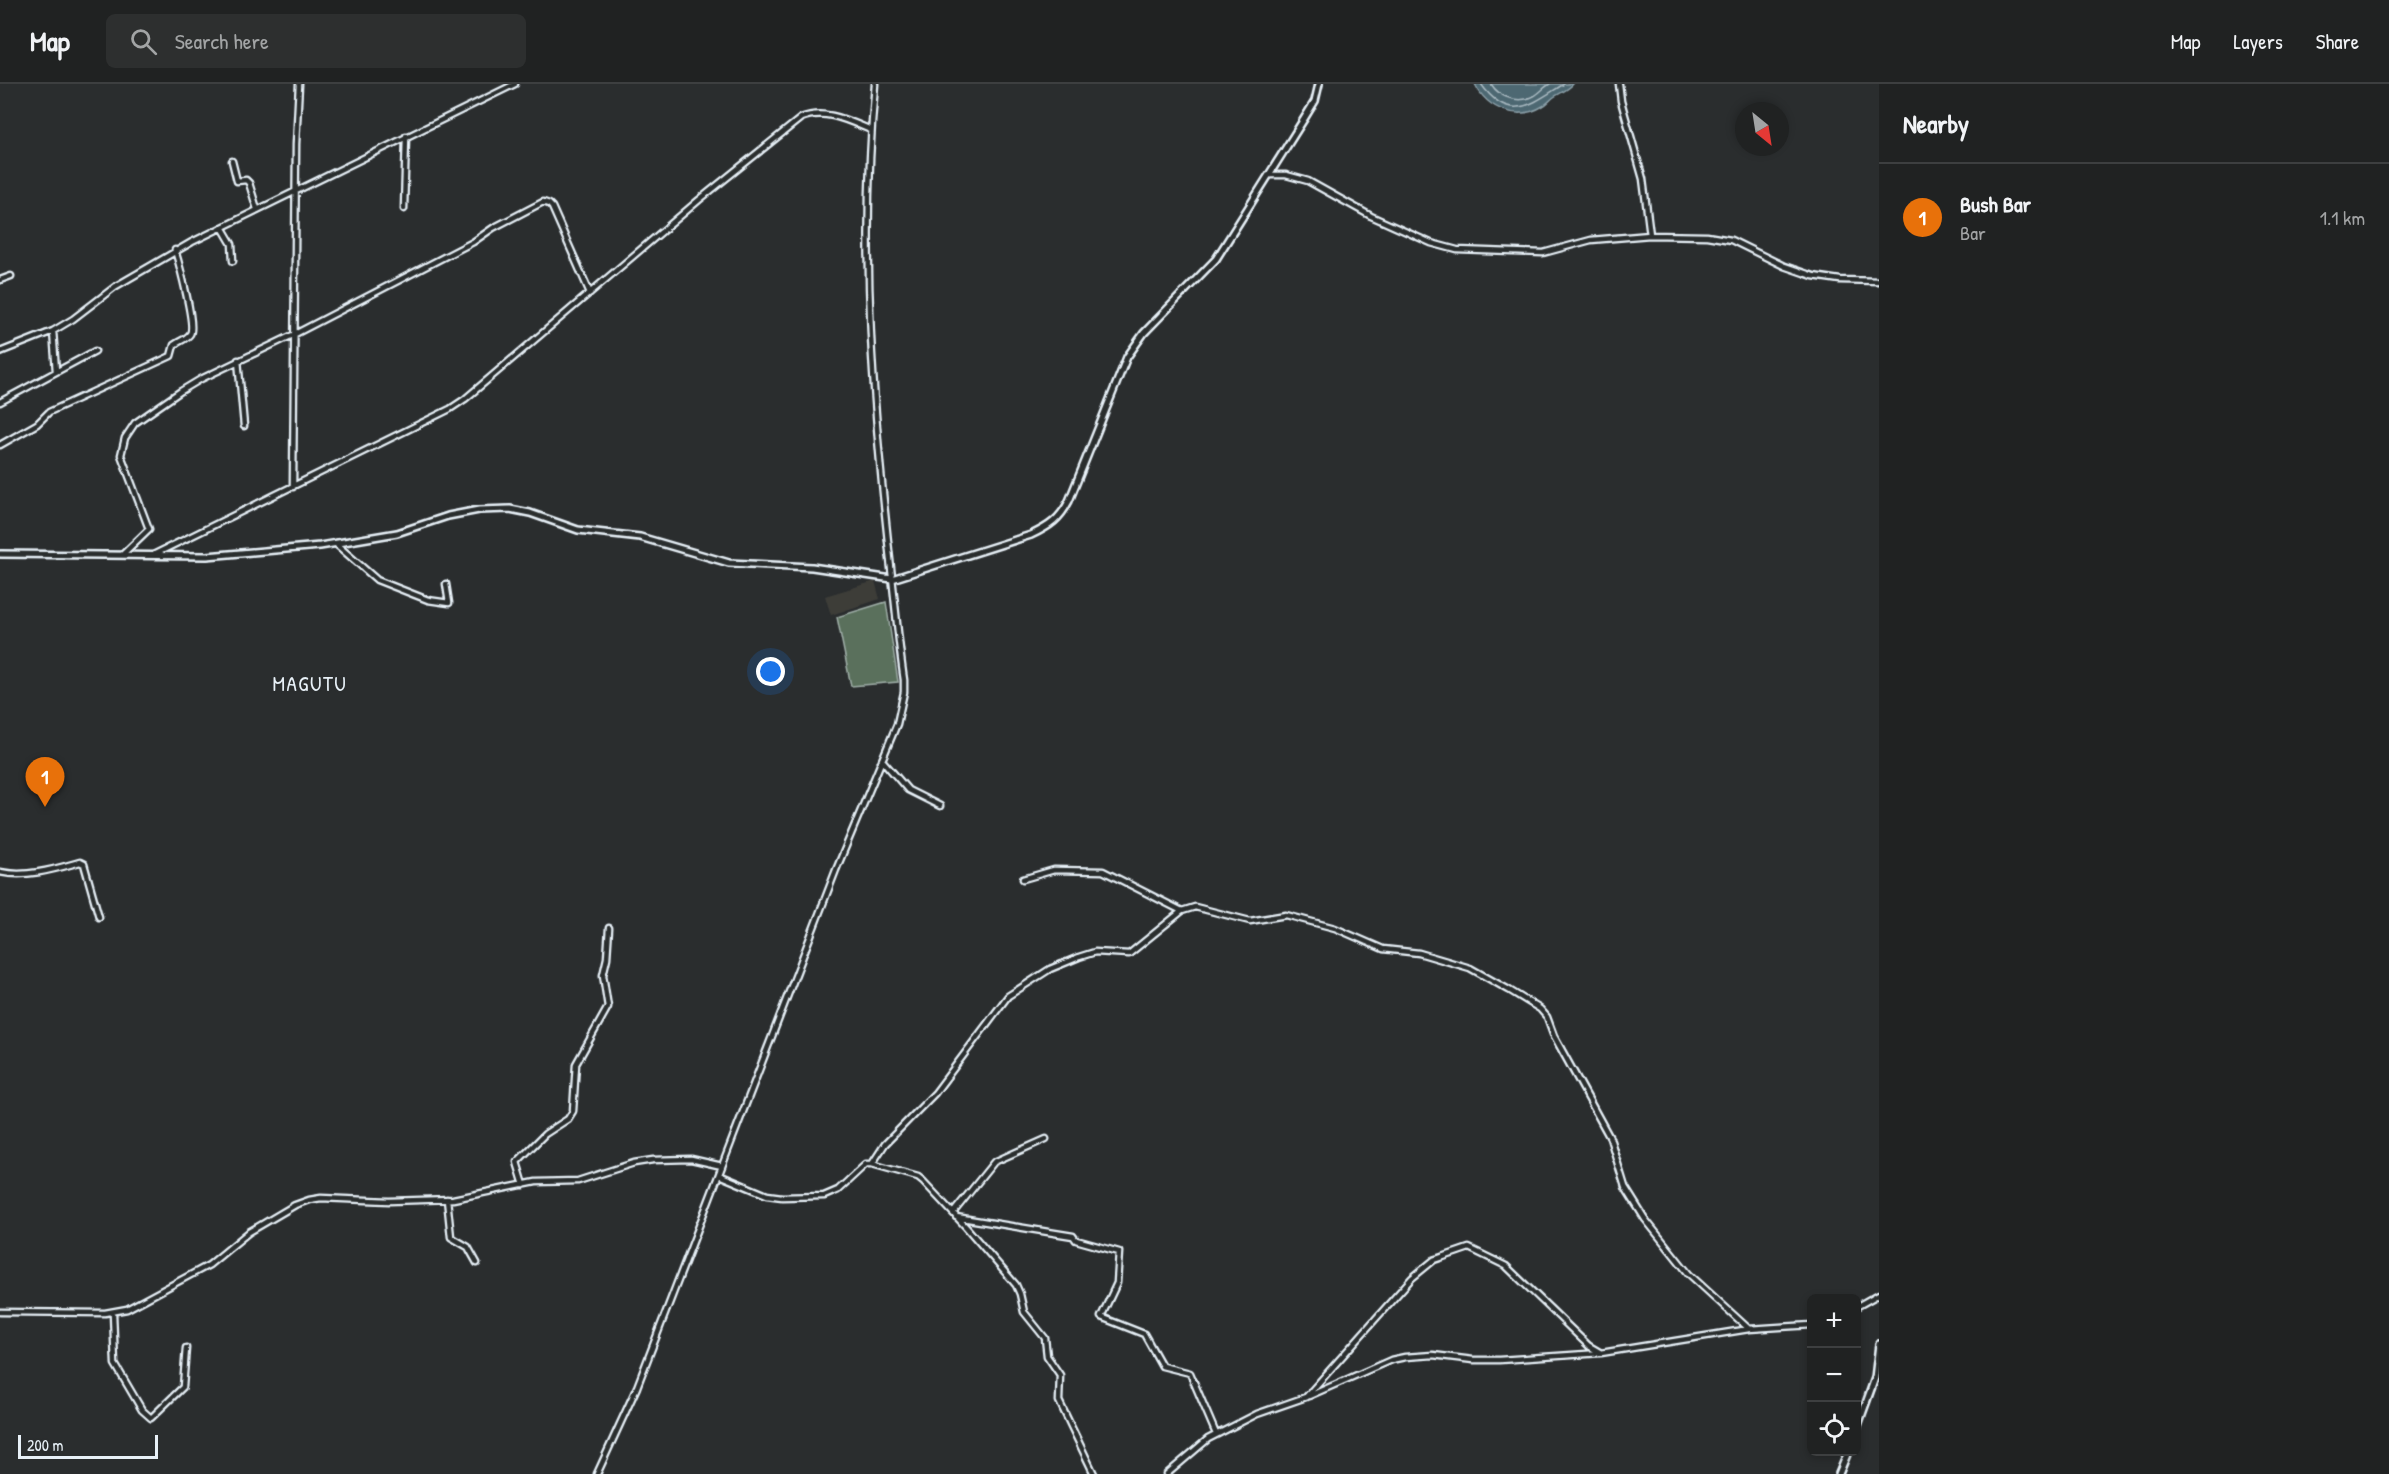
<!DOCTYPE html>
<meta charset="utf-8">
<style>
body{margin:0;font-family:"Patrick Hand",sans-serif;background:#2d2f2f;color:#f1f3f6}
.controls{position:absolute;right:18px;bottom:18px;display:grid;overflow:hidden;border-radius:9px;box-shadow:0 3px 9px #0003}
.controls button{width:54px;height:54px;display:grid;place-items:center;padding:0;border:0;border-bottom:2px solid #3d3f40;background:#202222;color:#f1f3f6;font:30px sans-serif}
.compass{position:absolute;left:1735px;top:18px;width:54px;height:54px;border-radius:50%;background:#202222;box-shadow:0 3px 9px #0003;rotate:150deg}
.scale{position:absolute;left:18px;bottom:15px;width:140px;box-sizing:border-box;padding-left:6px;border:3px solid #e8f1f8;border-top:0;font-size:16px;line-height:21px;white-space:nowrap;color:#e8f1f8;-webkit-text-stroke:4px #2a2d2e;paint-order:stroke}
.you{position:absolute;left:771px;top:588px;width:21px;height:21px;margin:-15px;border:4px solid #fff;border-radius:50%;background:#1a73e8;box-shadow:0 0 0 9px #1a73e833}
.badge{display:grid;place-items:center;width:39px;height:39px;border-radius:50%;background:#ffd166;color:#fff;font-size:20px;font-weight:700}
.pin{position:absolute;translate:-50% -50px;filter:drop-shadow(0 2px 3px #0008)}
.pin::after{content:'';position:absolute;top:32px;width:21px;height:18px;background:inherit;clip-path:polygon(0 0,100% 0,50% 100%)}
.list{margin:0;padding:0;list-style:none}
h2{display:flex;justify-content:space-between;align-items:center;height:78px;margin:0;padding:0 24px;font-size:26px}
h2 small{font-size:20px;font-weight:400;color:#a2a4a5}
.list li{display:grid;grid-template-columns:39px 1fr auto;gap:18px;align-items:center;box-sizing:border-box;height:108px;padding:0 24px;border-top:2px solid #3d3f40}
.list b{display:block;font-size:22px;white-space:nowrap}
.list p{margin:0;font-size:20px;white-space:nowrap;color:#a2a4a5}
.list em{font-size:20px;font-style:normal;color:#a2a4a5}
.icon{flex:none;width:33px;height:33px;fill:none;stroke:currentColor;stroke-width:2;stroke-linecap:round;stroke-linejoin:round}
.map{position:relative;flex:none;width:1879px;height:1390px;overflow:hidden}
header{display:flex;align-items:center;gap:36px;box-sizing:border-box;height:84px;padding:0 30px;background:#202222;border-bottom:2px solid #3d3f40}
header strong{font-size:28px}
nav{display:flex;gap:33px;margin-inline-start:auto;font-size:21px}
.search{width:420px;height:54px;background:#2d2f2f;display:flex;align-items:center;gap:15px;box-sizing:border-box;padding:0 21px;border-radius:9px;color:#a2a4a5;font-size:22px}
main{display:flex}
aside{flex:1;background:#202222}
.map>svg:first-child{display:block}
.built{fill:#3d3d39}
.green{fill:#5a705c;stroke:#a1b0aa;stroke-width:1.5}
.water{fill:#4d6872;stroke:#8b9fa8;stroke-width:1.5}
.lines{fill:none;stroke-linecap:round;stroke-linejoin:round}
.shore{stroke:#aabac2;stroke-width:1.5}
.minor-casing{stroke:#e8f1f8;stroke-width:9}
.tertiary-casing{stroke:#e8f1f8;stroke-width:10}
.minor{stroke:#2a2d2e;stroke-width:4.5}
.tertiary{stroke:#2a2d2e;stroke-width:5}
.labels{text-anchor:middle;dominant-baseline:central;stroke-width:4.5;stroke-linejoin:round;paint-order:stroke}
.quarter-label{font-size:21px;letter-spacing:1.5px;fill:#e8f1f8;stroke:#2a2d2e}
</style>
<header>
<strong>Map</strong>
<div class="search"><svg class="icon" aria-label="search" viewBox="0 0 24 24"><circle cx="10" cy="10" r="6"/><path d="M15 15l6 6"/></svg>Search here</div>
<nav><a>Map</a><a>Layers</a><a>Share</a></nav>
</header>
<main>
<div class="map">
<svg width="1879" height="1390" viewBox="0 0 1879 1390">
<rect width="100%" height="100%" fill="#2a2d2e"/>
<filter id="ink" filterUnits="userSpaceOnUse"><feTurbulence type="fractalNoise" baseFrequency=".0167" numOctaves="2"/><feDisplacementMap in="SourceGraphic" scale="12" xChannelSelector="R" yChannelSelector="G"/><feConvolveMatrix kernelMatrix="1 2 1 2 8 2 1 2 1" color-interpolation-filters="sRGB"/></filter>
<g filter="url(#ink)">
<path class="built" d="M875,497l5,18 -49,16 -6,-19z"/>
<path class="green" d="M886,518l12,80 -47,4 -14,-69z"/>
<path class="water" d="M1475,0h98c-5,6 -13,9 -19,13 -4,3 -7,7 -11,9 -25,16 -56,3 -68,-22z"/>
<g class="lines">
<path class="shore" d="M1481,0c29,41 52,19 83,0
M1491,0c9,14 27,20 43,12 6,-3 10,-9 16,-12"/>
<defs>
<path id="minor" d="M1619,0l2,17 22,78 7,56
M232,77l5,20 9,-1 3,3 8,26
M1270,91h16l22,6 63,35 60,27 26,7 86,3 48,-13 59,-5 57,1 24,4 53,26 29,10 27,4 39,1
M404,125l2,-73
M222,143l10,17 1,17
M0,196l11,-4
M53,247l3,40
M0,268l53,-21 20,-12 43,-33 76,-44 323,-158
M238,276l6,66
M0,318l95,-51
M0,361l37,-21 12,-12 122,-56 3,-11c5,-4 13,-6 16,-11 6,-8 -11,-71 -15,-84
M293,403l3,-343 3,-60
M336,460l41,36 51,20 21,3 -3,-19
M123,470l26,-25 -28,-74 4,-17 10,-15 46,-32 20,-12 94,-45 178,-92 20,-14 50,-26 6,2 3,3 38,86
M155,470l295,-145 15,-10 234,-199 102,-82c24,-10 48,3 70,12
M882,676l26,30 32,16
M0,788c26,6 55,-3 80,-10l4,2 15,53
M1023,795l31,-9 49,1 79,40
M872,1080l13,-20 50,-51 73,-97 42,-27 29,-12 16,-5 34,2 53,-43 13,-4 55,14 36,-6 49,13 48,21 36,4 51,15 39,22 31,19 7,8 7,19 56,102 15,49 20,32 44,55 60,55
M719,1091l48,20 15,2 42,-1 14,-6 28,-26h6l46,13 5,4 43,46 50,58 4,9 4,18 21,26 2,18 13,19 -1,26 35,73
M524,1101l-7,-23 28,-28 23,-15 5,-8 3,-47 32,-57 -5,-32 4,-17 2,-30
M447,1115l4,38 17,10 9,16
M953,1129l41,-51 52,-23
M956,1133l117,19 3,4 43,12 -2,31 -16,34 43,17 18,32 28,7 26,61
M1856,1223l23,-13
M0,1228l105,1 22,-4 82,-44 40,-33 46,-27 14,-5 12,-2 68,3 64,-2 83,-17 42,-1 56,-18 19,-3 38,-1 31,7
M113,1229l2,51 27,46 9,8 32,-31 3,-39
M1309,1312l82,-36 14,-3 28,-2 40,5h26l102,-7
M597,1390l40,-87 199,-517 61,-146 7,-32v-12c-5,-34 -8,-68 -12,-103 -19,-164 -32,-328 -17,-493
M1167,1390l41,-35 49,-25 49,-17 106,-119 22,-18 35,-12 37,18 83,80 12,7 148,-24 63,-4"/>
<path id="tertiary" d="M0,470l207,2 113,-10 77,-13 51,-17 31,-6 31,-1 20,4 48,17 62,7 89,26 83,4 80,12 139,-44c19,-9 29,-16 38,-34l58,-144 17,-24 72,-74 88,-140 11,-18 4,-17
M1856,1347l19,-53 4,-34
M1839,1390l9,-22"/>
</defs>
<use href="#minor" class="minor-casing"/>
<use href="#tertiary" class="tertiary-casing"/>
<use href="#minor" class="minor"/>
<use href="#tertiary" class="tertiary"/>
</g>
</g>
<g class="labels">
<g class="quarter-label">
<text x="310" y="599">MAGUTU</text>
</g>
</g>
</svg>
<div class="controls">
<button>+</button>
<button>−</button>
<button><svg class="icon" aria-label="locate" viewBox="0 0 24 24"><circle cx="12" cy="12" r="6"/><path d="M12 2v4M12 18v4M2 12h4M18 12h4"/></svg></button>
</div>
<svg class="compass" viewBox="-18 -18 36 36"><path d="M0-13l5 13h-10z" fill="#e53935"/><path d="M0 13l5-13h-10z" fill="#a2a4a5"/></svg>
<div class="scale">200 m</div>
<div class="you"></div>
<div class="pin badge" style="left:45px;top:723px;background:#e8710a">1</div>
</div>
<aside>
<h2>Nearby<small></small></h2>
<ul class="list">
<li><span class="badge" style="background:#e8710a">1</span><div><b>Bush Bar</b><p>Bar</p></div><em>1.1 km</em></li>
</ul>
</aside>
</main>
